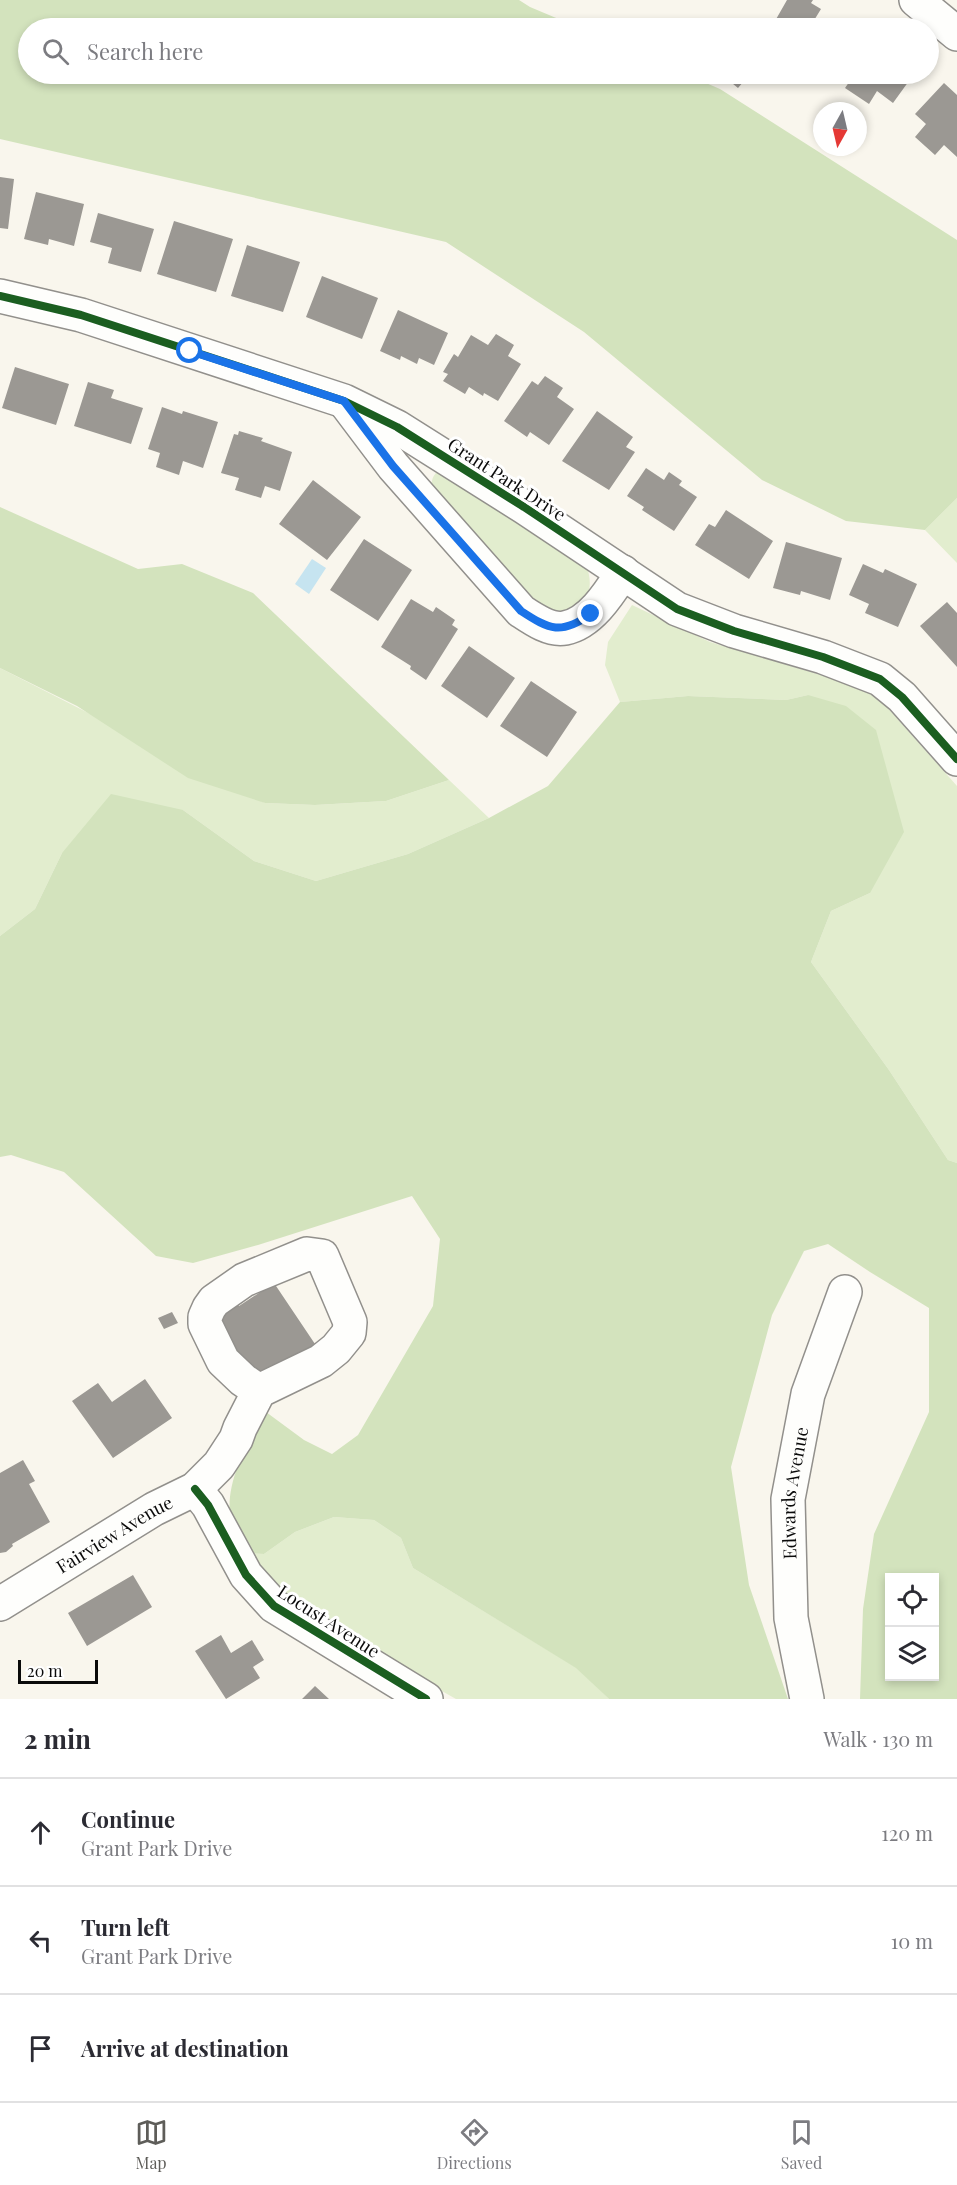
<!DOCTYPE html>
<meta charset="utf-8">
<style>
body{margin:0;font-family:"Playfair Display",serif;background:#f7f7f7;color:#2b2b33}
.controls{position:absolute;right:18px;bottom:18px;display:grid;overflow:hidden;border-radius:0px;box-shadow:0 3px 9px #0003}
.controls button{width:54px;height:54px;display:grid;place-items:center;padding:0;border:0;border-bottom:2px solid #e1e1e2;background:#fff;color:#2b2b33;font:30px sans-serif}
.compass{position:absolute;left:813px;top:102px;width:54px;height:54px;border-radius:50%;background:#fff;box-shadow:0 3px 9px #0003;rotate:188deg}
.scale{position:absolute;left:18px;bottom:15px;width:80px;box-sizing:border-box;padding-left:6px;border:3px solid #0a0a0a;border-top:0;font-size:16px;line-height:21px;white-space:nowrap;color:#0a0a0a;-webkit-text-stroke:4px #fff;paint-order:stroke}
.stop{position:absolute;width:18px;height:18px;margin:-14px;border:4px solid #1a73e8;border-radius:50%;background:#fff}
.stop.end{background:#1a73e8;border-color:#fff;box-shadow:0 2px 6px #0008}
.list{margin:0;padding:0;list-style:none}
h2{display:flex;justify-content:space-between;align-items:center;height:78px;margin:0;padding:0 24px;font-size:26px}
h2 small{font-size:20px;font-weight:400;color:#7c7c81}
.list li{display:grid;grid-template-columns:39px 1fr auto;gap:18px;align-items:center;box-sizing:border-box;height:108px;padding:0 24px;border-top:2px solid #e1e1e2}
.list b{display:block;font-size:22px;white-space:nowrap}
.list p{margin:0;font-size:20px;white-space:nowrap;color:#7c7c81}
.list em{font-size:20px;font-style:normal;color:#7c7c81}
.icon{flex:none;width:33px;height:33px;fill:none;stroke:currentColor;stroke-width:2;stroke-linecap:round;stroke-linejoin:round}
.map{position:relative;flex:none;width:957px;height:1699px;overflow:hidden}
.search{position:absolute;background:#fff;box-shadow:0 3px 9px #0003;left:18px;right:18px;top:18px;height:66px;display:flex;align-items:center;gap:15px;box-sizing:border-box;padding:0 21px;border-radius:33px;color:#7c7c81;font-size:22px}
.sheet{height:402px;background:#fff}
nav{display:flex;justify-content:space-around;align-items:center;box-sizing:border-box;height:84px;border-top:2px solid #e1e1e2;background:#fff;font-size:16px;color:#7c7c81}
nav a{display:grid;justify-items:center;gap:3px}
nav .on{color:#5e5d59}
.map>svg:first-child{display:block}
.green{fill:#e2edce}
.forest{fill:#d3e3bd;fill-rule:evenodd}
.water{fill:#c6e4f0}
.building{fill:#9b9893}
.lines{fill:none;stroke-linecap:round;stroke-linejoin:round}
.minor-casing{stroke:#92908c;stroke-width:36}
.minor{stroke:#fefefc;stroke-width:33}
.cycleway-casing{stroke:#fff;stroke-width:11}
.cycleway{stroke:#1b5e20;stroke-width:8}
.route{stroke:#1a73e8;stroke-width:8}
.labels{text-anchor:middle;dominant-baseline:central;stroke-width:6;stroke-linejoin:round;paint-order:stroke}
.street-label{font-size:18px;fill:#0a0a0a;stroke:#fff}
</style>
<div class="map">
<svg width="957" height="1699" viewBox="0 0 957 1699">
<rect width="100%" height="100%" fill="#f9f6ed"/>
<path class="green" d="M439,470l148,97c6,19 3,34 -16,43 -3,1 -5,3 -9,4 -6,1 -16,-4 -23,-6l-107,-118c-1,-9 0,-14 7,-20z
M957,498v65l-32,-33z
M632,605l78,37 148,44 21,12 78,88v377l-9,-3 -59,-90 -78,-108 20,-51 39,-18 -62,-198 -22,5 -98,-4 -68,6 -15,-37 3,-23z
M0,668l265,135 50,2 71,-4 63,-21 40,38 -81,36 -92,27 -62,-20 -71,-51 -121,43 -27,56 -35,27z
M334,1517l40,3 27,18 12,30 164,100 32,31h-153l-161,-91 -47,-55 16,1 31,-22z"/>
<path class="forest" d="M0,0h519l11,7 50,21h-552v46h657l35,15 237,151v258l-32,32 -79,-9 -84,-41 -178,-148 -138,-90 -446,-103z
M0,507l138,62 44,-5 71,29 196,187 -63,21 -71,4 -50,-2 -77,-25 -111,-72 -77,-38z
M808,695l38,11 30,24 28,102 -34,61 -39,18 -20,51 78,108 59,90 9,3v536h-97l3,-90 11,-75 55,-122v-104l-59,-36 -42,-28 -24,7 -32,64 -41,152 18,118 39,114h-179l-33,-31 -163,-100 -12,-30 -27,-18 -40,-3 -39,15 -31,22 -16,-1c-5,-10 -17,-25 -18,-37 -4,-38 18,-72 36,-104l38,28 28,14 26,-19 75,-129 7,-67 -28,-43 -154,49 -65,18 -37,-7 -92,-84 -53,-17 -11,2v-221l35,-27 27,-56 49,-59 72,16 71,51 62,20 92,-27 81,-36 59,-32 72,-84 68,-6 98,4zM890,1578h44v98h-44z"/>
<path class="water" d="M312,559l14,9 -17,26 -14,-10z"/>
<path class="building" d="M787,0h26l-2,3 10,6 -8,13 10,6 4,-6 11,6h-51l-12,-7z
M723,74h27l-12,14 -16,-13z
M852,74h62l-21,29 -16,-12 -8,13 -24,-16 9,-13z
M944,83l13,12v62l-13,-12 -9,10 -20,-18 11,-13 -11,-10z
M0,177l14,2 -6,50 -8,-1z
M36,192l48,12 -10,42 -25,-7 -1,6 -24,-6z
M98,213l56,16 -13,43 -33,-9 4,-15 -22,-6z
M174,221l59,18 -17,53 -59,-18z
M247,245l53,17 -17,50 -52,-16z
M322,276l56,22 -16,41 -56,-22z
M398,310l50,23 -14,32 -15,-7 -2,6 -16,-8 -1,4 -20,-9z
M496,334l18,11 -6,11 13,8 -23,37 -14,-8 -1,3 -14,-9 -4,7 -22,-13 5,-7 -5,-2 11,-18 4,3 13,-22 17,10z
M15,367l54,17 -13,41 -54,-17z
M545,376l18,12 -6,9 17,12 -25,36 -19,-13 -3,5 -23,-16 28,-40 6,4z
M88,382l26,8 -3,8 32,10 -12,36 -57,-18z
M162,407l20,7 1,-3 35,11 -15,46 -20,-7 -4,14 -23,-8 4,-14 -12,-4z
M597,411l36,26 -7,10 9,5 -26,38 -47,-29z
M239,431l24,7 -2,3 31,11 -12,39 -15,-5 -4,12 -26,-8 4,-12 -18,-5 13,-39 4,1z
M646,468l18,12 5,-8 13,9 -3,4 18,12 -23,34 -32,-21 2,-3 -17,-11z
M313,480l48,37 -34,43 -48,-36z
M726,510l47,31 -24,38 -54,-34 14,-21 6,3z
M364,539l48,31 -34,51 -48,-31z
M786,542l56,16 -12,42 -29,-9 -1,4 -27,-7z
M863,564l20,9 2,-4 32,15 -19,43 -33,-14 4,-9 -20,-9z
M411,599l22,13 3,-5 19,13 -3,5 6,4 -32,51 -16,-11 1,-3 -30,-19z
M947,602l10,11v54l-37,-41z
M469,646l46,32 -28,40 -46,-32z
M531,681l46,31 -30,45 -47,-31z
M274,1283l41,61 -31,21 -7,-2 -21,14 -24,-19 -24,-39 28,-17 3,4z
M172,1312l6,11 -14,6 -6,-11z
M145,1379l27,39 -59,40 -41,-57 26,-18 14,19z
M23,1460l12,21 -6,3 21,38 -38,22 1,2 -7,6 -6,1v-80z
M133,1575l19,32 -65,39 -19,-33z
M221,1635l10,18 21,-13 12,20 -11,7 7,11 -34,21 -31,-48z
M315,1686l14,13h-27z"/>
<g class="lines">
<defs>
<g id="minor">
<path d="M916,0l41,34"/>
<path d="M0,296l81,19 263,86 53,26 127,80 153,102 57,22 89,26 57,22 22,18 55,62"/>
<path d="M347,405l46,61 128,145c12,8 29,20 44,17 26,-5 45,-36 58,-56"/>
<path d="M195,1489l13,16 38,70 28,31 152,93"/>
<path id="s1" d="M0,1604l154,-95 41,-20 24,-24 17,-26 4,-11 19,-37 62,-30 15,-12 13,-16 1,-11 -28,-66 -15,-2 -63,26 -30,21 -5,7 -4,9v7l18,37 20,19 16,11"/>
<path id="s2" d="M807,1699l-16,-81 -3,-119 20,-105 37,-102"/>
</g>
</defs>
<use href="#minor" class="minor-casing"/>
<use href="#minor" class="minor"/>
<defs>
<path id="cycleway" d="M0,296l81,19 263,86 53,26 127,80 153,102 57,22 89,26 57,22 22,18 55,62
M195,1489l13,16 38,70 28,31 152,93"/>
</defs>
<use href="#cycleway" class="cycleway-casing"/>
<use href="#cycleway" class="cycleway"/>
</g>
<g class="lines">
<path class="route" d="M190,351l154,50 49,65 128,145c29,19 40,24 70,3"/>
</g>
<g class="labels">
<g class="street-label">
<text transform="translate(507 479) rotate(33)">Grant Park Drive</text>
<text stroke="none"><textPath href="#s2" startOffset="208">Edwards Avenue</textPath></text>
<text stroke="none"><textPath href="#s1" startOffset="134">Fairview Avenue</textPath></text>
<text transform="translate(329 1621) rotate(33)">Locust Avenue</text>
</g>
</g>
</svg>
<div class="controls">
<button><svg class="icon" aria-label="locate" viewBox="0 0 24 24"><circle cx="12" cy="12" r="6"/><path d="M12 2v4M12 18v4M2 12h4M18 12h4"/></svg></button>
<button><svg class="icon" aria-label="layers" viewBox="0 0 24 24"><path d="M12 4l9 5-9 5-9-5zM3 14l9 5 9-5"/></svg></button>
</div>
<svg class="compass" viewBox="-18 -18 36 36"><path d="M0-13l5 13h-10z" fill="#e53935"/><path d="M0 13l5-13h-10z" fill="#7c7c81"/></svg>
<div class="scale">20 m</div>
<div class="stop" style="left:190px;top:351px"></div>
<div class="stop end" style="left:591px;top:614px"></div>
<div class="search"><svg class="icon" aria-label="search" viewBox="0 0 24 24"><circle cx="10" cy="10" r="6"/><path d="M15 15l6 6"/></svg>Search here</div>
</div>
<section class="sheet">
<h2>2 min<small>Walk · 130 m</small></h2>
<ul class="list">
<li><svg class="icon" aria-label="ahead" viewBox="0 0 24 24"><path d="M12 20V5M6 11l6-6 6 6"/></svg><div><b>Continue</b><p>Grant Park Drive</p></div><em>120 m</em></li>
<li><svg class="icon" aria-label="left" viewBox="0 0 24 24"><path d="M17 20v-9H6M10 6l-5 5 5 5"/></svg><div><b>Turn left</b><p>Grant Park Drive</p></div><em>10 m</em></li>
<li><svg class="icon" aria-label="arrive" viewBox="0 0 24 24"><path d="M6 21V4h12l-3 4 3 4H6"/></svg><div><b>Arrive at destination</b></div></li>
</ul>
</section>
<nav>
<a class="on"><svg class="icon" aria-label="map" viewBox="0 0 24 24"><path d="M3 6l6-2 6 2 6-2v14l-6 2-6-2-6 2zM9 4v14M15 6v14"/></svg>Map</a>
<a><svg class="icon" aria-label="directions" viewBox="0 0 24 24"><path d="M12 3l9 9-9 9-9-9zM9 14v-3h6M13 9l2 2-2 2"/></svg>Directions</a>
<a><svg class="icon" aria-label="saved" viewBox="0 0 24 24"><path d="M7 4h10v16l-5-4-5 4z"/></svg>Saved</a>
</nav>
